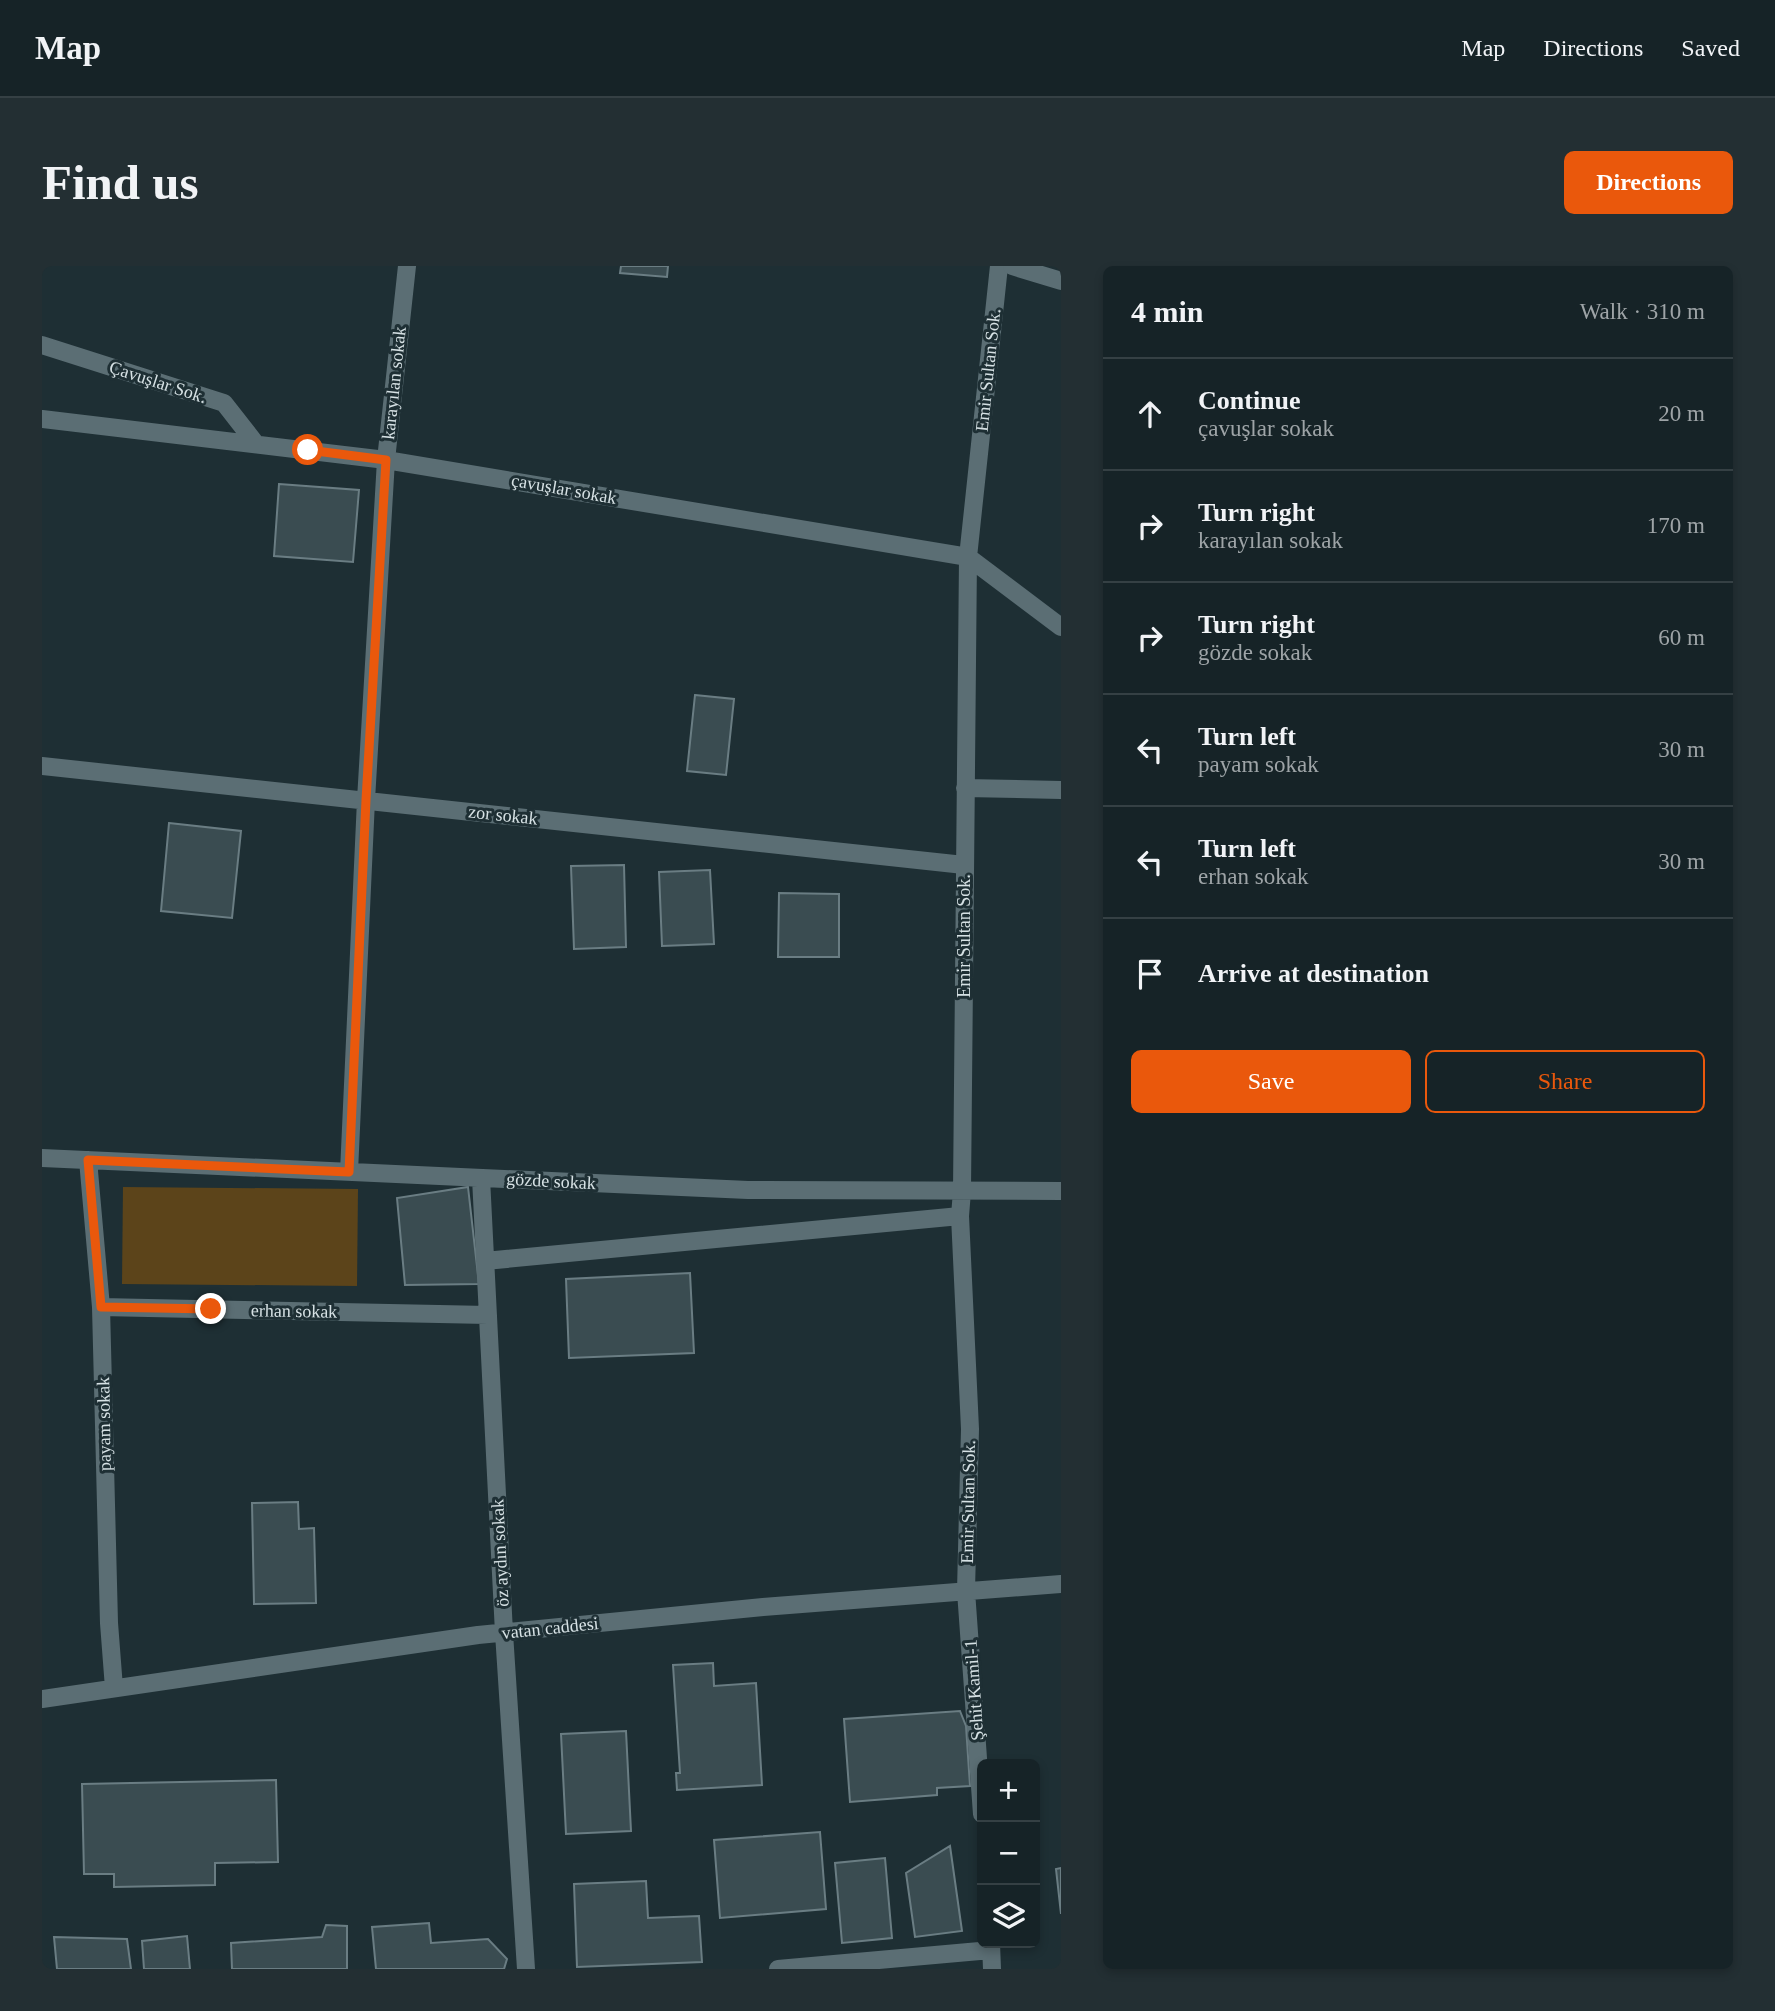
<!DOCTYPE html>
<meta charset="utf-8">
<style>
body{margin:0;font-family:Georgia,serif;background:#232f33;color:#f1f3f6}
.controls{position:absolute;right:21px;bottom:21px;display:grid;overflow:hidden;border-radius:10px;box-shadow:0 4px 10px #0003}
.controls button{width:63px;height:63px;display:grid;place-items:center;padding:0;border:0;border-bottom:2px solid #354044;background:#162327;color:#f1f3f6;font:35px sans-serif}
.stop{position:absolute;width:21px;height:21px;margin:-16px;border:5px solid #ea580c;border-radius:50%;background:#fff}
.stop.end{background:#ea580c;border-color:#fff;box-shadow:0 2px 7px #0008}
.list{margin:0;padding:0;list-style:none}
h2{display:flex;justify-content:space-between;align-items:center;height:91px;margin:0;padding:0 28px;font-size:30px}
h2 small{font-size:23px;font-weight:400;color:#9ea4a7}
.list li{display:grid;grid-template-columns:46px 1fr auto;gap:21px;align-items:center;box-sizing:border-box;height:112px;padding:0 28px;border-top:2px solid #354044}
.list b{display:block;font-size:26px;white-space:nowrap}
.list p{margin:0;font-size:23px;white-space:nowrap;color:#9ea4a7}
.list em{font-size:23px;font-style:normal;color:#9ea4a7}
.actions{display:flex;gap:14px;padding:21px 28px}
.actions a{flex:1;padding:16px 0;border:2px solid #ea580c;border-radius:10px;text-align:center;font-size:24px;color:#ea580c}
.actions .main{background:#ea580c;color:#fff}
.icon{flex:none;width:38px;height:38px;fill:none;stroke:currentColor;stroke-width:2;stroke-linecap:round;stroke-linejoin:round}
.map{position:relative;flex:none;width:1019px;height:1703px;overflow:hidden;border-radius:10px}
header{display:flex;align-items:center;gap:42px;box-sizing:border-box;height:98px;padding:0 35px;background:#162327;border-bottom:2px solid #354044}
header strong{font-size:33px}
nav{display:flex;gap:38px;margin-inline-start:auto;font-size:24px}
.intro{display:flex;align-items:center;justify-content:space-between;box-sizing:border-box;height:168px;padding:0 42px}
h1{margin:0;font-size:49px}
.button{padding:18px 32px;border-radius:10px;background:#ea580c;color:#fff;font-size:24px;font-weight:700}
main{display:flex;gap:42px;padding:0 42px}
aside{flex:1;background:#162327;border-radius:10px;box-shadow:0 4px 10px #0003}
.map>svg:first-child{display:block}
.green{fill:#5c441a}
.building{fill:#3a4c51;stroke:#6a7d83;stroke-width:2}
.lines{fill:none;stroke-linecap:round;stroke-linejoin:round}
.minor{stroke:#5b6e74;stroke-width:18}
.tertiary{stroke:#5b6e74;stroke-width:18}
.route{stroke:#ea580c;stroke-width:9}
.labels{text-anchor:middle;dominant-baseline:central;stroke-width:6;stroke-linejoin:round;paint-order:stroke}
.street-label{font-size:18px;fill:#d6e1e4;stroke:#1e2f34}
</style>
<header>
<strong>Map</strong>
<nav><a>Map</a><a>Directions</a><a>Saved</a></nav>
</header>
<div class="intro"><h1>Find us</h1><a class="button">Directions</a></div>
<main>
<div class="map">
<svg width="1019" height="1703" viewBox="0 0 1019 1703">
<rect width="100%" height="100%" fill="#1e2f34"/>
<path class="green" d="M81,921l235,2 -1,97 -235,-2z"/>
<path class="building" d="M579,0h47l-1,11 -47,-4z
M237,218l80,6 -6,72 -79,-6z
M653,429l39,4 -8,76 -39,-4z
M127,557l72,8 -9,87 -71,-7z
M582,599l2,82 -52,2 -3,-83z
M668,604l4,74 -52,2 -3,-74z
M737,627l60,1v63h-61z
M426,921l11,97 -74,1 -8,-87z
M648,1007l4,80 -125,5 -3,-79z
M256,1236l1,27 15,-1 2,75 -62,1 -2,-101z
M671,1397l1,23 42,-3 6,102 -85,5 -1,-17h4l-7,-108z
M918,1445l6,15 4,60 -33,2v7l-87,7 -6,-83z
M584,1465l5,100 -65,3 -5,-100z
M234,1514l2,82 -63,1v22l-101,2v-13h-30l-2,-90z
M778,1566l6,77 -106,9 -6,-78z
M908,1580l12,85 -47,6 -9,-64z
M843,1592l7,80 -50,5 -7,-80z
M1019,1602v46l-5,-45z
M604,1615l2,37 51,-2 3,46 -125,5 -3,-83z
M387,1657l2,20 57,-4 19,20 -3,10h-128l-4,-42z
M284,1659l21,1v43h-115l-1,-26 91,-6z
M145,1670l3,33h-46l-2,-28z
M12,1671l73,2 4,30h-74z"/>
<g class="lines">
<path class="minor" d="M0,79l182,58 32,41
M0,153l344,41 582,97 93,70
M0,500l922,99
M923,522l96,2
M0,892l706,32 313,1
M46,894l13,147 8,316 5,65
M307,906l17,-372 20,-340 21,-194
M439,912l23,455 22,336
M443,995l475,-45
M59,1041l387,8
M0,1433l436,-64 285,-28 298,-23
M940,1548l-16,-223 4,-162 -10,-213 2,-25 6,-634 31,-291
M949,1677l1,26
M736,1703l213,-19"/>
<path class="tertiary" d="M970,0l49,15"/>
</g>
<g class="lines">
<path class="route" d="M169,1043l-110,-2 -13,-147 261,12 17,-372 20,-340 -78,-10"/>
</g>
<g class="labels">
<g class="street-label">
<text transform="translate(946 104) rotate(-84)">Emir Sultan Sok.</text>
<text transform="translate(116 116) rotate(18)">Çavuşlar Sok.</text>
<text transform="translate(352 117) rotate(-84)">karayılan sokak</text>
<text transform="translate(522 223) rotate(10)">çavuşlar sokak</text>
<text transform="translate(461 549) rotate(6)">zor sokak</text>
<text transform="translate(922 670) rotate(-90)">Emir Sultan Sok.</text>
<text transform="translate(509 915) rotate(3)">gözde sokak</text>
<text transform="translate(252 1045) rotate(1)">erhan sokak</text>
<text transform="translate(62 1158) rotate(-91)">payam sokak</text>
<text transform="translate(926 1236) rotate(-89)">Emir Sultan Sok.</text>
<text transform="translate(458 1287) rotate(-93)">öz aydın sokak</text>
<text transform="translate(508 1362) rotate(-6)">vatan caddesi</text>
<text transform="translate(932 1424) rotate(-94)">Şehit Kamil-1</text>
</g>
</g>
</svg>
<div class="controls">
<button>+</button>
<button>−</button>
<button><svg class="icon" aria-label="layers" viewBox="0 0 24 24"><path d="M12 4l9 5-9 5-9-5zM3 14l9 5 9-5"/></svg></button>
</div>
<div class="stop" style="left:266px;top:184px"></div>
<div class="stop end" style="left:169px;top:1043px"></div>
</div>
<aside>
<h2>4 min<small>Walk · 310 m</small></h2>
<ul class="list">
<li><svg class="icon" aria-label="ahead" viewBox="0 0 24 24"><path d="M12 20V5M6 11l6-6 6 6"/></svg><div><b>Continue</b><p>çavuşlar sokak</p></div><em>20 m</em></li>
<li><svg class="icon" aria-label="right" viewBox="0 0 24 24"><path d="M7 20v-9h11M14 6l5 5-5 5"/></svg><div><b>Turn right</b><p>karayılan sokak</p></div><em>170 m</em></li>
<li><svg class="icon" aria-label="right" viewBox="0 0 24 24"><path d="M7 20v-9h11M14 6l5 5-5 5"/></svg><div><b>Turn right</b><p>gözde sokak</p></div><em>60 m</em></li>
<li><svg class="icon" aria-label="left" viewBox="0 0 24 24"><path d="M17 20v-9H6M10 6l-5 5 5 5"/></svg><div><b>Turn left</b><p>payam sokak</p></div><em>30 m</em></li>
<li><svg class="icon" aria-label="left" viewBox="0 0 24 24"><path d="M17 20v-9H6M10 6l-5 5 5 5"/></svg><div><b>Turn left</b><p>erhan sokak</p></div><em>30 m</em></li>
<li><svg class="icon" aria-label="arrive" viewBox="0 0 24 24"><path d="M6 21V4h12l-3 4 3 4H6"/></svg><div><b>Arrive at destination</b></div></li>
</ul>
<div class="actions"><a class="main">Save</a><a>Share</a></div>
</aside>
</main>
